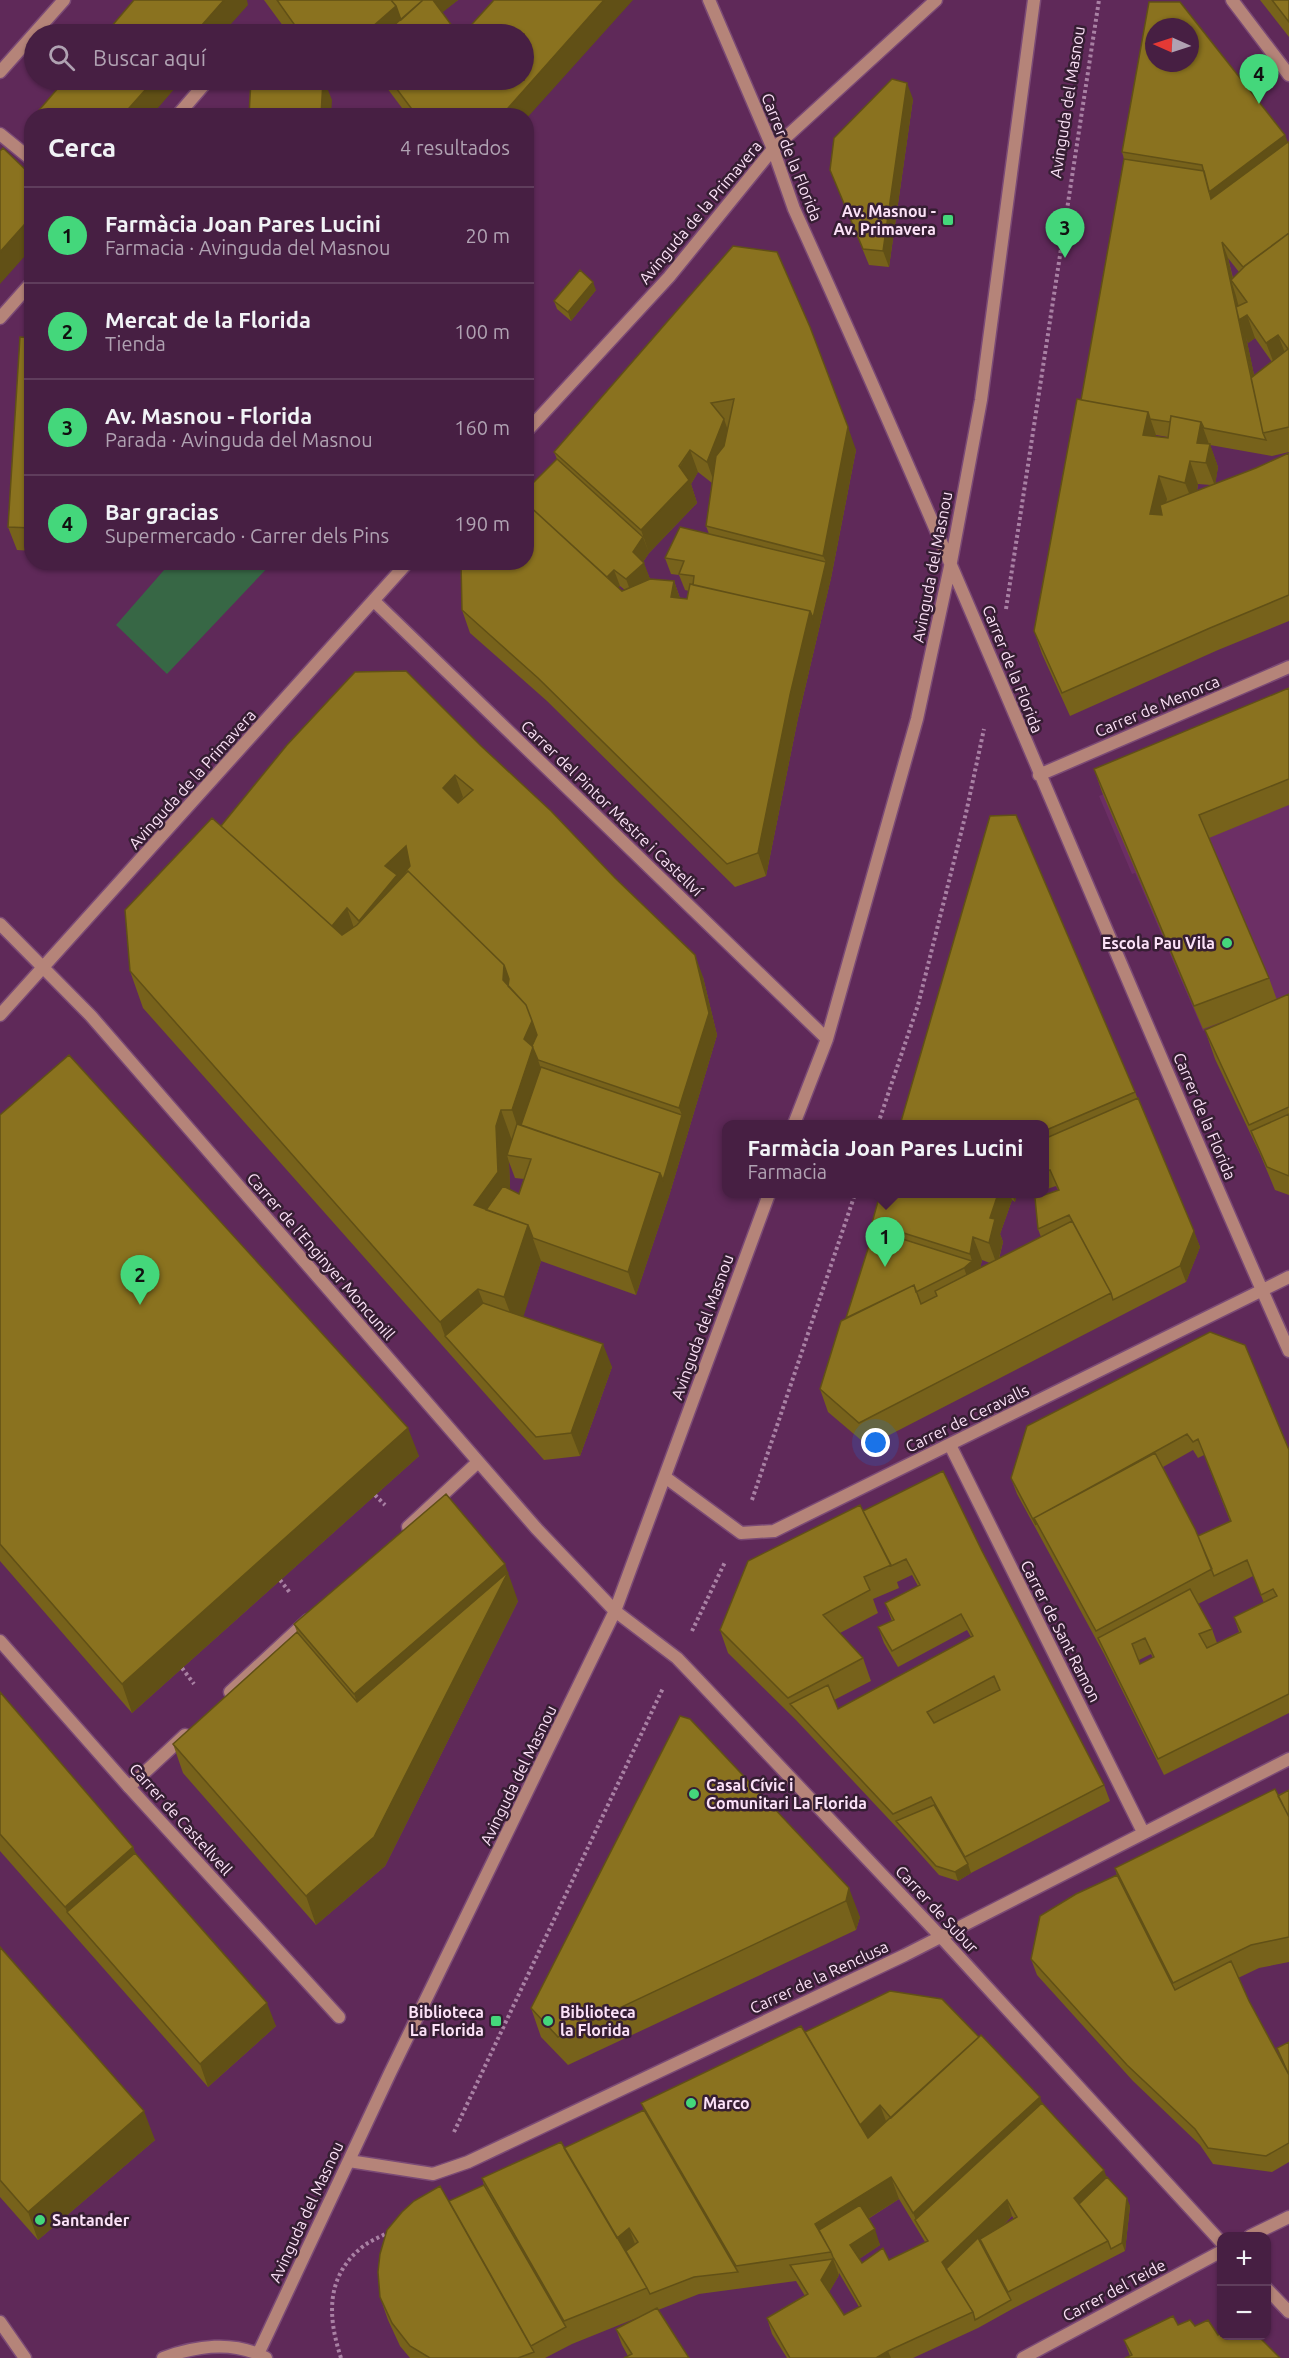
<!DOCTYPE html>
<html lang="es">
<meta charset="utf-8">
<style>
body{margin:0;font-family:Ubuntu,sans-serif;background:#4e274a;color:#f1f3f6}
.controls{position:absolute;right:18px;bottom:18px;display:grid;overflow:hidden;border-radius:12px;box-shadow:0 2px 4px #0004}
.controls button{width:54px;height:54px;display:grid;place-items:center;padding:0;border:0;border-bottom:2px solid #5f3d5c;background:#471f43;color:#f1f3f6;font:30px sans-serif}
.compass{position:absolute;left:1145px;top:18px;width:54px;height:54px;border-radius:50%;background:#471f43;box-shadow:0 2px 4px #0004;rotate:273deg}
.you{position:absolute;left:876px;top:1443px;width:21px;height:21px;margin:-15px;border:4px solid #fff;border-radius:50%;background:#1a73e8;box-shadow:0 0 0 9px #1a73e833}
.badge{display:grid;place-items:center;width:39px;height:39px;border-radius:50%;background:#44d77b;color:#111;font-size:20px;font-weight:700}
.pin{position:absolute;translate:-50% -50px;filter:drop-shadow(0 2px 3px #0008)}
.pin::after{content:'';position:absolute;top:32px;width:21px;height:18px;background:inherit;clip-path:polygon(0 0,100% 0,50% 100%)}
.popup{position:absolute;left:722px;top:1120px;width:327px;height:78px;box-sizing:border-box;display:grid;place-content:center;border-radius:12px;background:#471f43;filter:drop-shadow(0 2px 4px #0005);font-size:20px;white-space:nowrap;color:#b0a2b2}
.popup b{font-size:22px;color:#f1f3f6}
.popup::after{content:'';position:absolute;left:50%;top:100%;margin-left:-12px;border:12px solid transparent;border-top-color:#471f43}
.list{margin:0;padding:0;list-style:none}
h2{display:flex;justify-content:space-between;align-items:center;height:78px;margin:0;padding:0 24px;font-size:26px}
h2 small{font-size:20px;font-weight:400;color:#b0a2b2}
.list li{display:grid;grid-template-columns:39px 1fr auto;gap:18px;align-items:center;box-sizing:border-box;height:96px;padding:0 24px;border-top:2px solid #5f3d5c}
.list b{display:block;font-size:22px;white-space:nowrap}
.list p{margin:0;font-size:20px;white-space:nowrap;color:#b0a2b2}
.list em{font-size:20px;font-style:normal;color:#b0a2b2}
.icon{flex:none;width:33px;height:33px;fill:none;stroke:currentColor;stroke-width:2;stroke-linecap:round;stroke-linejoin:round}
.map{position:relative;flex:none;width:1289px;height:2358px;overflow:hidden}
.search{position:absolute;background:#471f43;box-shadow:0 2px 4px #0004;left:24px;top:24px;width:510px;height:66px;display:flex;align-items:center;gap:15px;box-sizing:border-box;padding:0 21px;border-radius:33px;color:#b0a2b2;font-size:22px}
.panel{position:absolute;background:#471f43;box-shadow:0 2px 4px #0004;left:24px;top:108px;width:510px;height:462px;border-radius:24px}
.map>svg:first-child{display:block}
.built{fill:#6c2f65}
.green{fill:#376745}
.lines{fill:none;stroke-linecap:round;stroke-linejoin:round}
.service-casing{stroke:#7b4a75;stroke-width:15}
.pedestrian-casing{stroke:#7b4a75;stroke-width:15}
.minor-casing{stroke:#7b4a75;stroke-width:15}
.path{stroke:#a981a4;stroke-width:4;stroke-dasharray:3 3;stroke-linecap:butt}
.service{stroke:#b58479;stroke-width:12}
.pedestrian{stroke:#b58479;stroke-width:12}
.minor{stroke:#b58479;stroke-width:12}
.wall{fill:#77621b;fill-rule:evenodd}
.shaded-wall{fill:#615016}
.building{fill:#8a721f;stroke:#615016;stroke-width:1.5;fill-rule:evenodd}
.poi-dot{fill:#44d77b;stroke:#361e33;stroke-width:2}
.labels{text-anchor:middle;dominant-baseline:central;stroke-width:5;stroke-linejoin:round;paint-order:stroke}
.street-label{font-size:16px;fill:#fbe1f7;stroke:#361e33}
.poi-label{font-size:16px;font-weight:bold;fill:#fbe1f7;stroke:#361e33;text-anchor:start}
</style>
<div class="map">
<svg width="1289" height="2358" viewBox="0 0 1289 2358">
<rect width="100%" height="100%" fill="#5f2959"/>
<path class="built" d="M1289,718v294l-71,32 -8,-16 -7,3 -68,-158 -3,1 -33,-78z"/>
<path class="green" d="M171,562l101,1 -105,111 -51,-49z"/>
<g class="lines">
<defs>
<path id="service" d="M177,116l31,-36
M0,134l32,26
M0,318l32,-36"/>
<path id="pedestrian" d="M129,1787l210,230"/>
<path id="minor" d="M709,0l64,149 21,60c172,378 326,763 495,1142
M1232,0l57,75
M0,72l64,-72
M526,432l143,-155 104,-128 163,-149
M374,601l453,438
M1039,775l250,-108
M0,924l91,92 445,512 79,83 62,47 21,22 243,257 281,306
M0,1015l408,-453
M794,1124l33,-85 90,-320 34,-157 30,-162 53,-400
M950,1445l193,387
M665,1477l76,56 33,-2 515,-254
M408,1527l70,-65
M0,1641l129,146 56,-52
M230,1692l78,-72
M349,2161l84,13 35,-12 437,-207 384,-196
M1250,2236l39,-19
M1266,2288l23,24
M0,2322l25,36
M258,2354l132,-281 225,-462 154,-417
M163,2358c32,-12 71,-18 103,0
M1023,2358l199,-107"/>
</defs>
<use href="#service" class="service-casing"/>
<use href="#pedestrian" class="pedestrian-casing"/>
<use href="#minor" class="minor-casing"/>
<path class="path" d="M1006,609l93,-609
M878,1124l40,-119 48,-192 18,-84
M375,1495l10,10
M752,1500l103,-306
M280,1580l11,14
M692,1631l33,-69
M182,1668l12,16
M454,2132l209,-444
M341,2358c-13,-40 -16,-80 20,-110 8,-7 19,-11 28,-16"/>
<use href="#service" class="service"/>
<use href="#pedestrian" class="pedestrian"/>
<use href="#minor" class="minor"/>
</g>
<path class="wall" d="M264,0h194l-16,12 16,22h-169z
M1260,0h29v37z
M381,80h143l2,36h-118z
M913,99l-24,168 -20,-2 -39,-95z
M1288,142l1,2v308l-17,4 -62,-11 8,22 -3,17 41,-16 33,-15v168l-71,29 -148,66 -28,-62 -8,-23 47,-231 43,-241 -2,-7zM1228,258l11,14 -6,6zM1246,337l2,6 7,-5 17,24 -18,13zM1156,435l12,2v1l-12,-1zM1198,484l13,1 -14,6z
M733,246l123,204 -25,128 -33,140 -32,158 -31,11 -188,-186 -77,-68 -8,-23 95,-151 -3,-7zM698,472l14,11 -6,43 3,8 -44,24 6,16 8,1 6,15 4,1 -2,8 -7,-1 -6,-17 -26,-1 2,-1 -7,-17 6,-9 48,-50 -6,-19zM620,586l5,4 -3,1 -4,-4z
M596,290l-25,31 -14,-12 -3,-8z
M32,338v213l-15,-1 -9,-23z
M355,672l348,305 14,58 -48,161 -33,99 -95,-34 -18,55 89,51 -32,89 -36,4 -401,-452 -13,-37 91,-145zM509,1162l6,16 9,1 -5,15 -9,-4z
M1289,688v117l-80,33 60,140 8,22 12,-6v201l-14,-5 -15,-36 -45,-95 -10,-29 36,-15 -38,14 -101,-237 -8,-23z
M1135,1092l65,155 -14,35 -318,164 -40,-34 -8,-23 26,-71 28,-88 -2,-7 8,-29h137l-2,8 -3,-2 -12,34 3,8 -4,17 42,-22 -3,-8 20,-39 -2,-4 -12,4v-65zM982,1260l8,3 -10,5z
M0,1115l419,341 -287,257 -132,-152z
M1210,1332l79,118v263l-125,62 -60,-121 -87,-160 -6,-16zM1193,1450l5,8 6,-3 26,66 -32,15 -35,-69zM1253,1576l11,27 -30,14 5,15 -22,11 -5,-14 -14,-25zM1151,1654l2,4 -13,6 -1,-4z
M863,1511l119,40 122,234 6,16 -139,72 -13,8 -19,-6 -40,-45 -103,-110 -68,-67 -8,-23zM912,1575l6,11 -33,17 7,18 -14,6 6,16 14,24 69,-37 4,7 -133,72 -4,-9 37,-19 -8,-23 -23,-25 38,-20 -5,-14 26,-11 -2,-6z
M518,1601l-133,265 -69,59 -133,-152 -10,-29 124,-112 -3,-8z
M0,1692l133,155 2,6 141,173 -68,61 -208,-236z
M690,1719l170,198 -4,13 -288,135 -27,-28 -10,-29z
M1289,1790v172l-30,6 -21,10 11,23 33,60 -5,-13 12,-6v120l-17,10 -59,-8 -13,-19 -67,-64 -96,-106 -6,-16 86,-84 -2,-7z
M0,1947l155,193 -117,100 -38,-43z
M805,2032l237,71 65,74 23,29 -5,45 -111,57 -36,20 -65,30h-126l-15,-24 -5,-16 38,-22 -9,-15 -97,13 -41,16 31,48 -61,-2 -6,-11 -6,-16 23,-12 -67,27 -27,14h-135l-10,-12 -12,-26 -8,-23 69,-96 35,-16 -2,-7 82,-30 80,-38 -3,-7zM899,2199l26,43 -36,18 -27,3 -3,-4 21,-14 -12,-26zM1012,2216l2,3 -11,6zM839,2273l20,34 -15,8 -15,-23 10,-17z
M1178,2325l17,1 23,9 -88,21 -6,-16z"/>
<path class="shaded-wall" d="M224,0h23l1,5 -26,29h-28z
M432,0h26l-15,12 -25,22h-54l32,-28z
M604,0h29l-107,119v-3h-25z
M314,26l3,8h-12z
M154,80h28l-31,36h-29z
M323,80h1l8,20 -1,16h-10z
M907,83l6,16 -24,168 -6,-16z
M1285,135l4,10 -72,70 -8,-23z
M32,216v32l-32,36v-32z
M1222,242l6,16 6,26 -3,-4 5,16 6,23 5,-4 8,23 -7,5 -2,-6 20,95 -2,1z
M593,282l3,8 -25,31 -3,-9z
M1278,335l9,23 -12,8 -9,-23z
M1148,412l8,23 -5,23 -8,-23z
M724,419l8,23 -17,43 -8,-23z
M1201,422l8,22 -12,-1z
M848,427l8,23 -25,128 -33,140 -32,158 -8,-23 32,-158 20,-84 16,-49 -3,-6z
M1210,444l8,23 -3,19 -9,-23z
M690,450l8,22 -7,12 6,19 -48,50 -8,-23z
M1190,461l8,23 -4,22 -9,-23z
M1159,476l8,23 -9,38 -8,-23z
M643,537l6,16 -10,15 5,-5 6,16 -18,16 -6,-16 7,-27z
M614,570l6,16 -11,10 -6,-16z
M674,581l8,23 -11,-7z
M455,775l8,22 -11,14 -9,-23z
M406,846l8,23 -8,8 -1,21 -46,23 26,-55z
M347,908l8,23 -19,23 -8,-23z
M695,955l8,22 14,58 -48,161 -33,99 -8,-23 32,-99 22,-58 -3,-7z
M504,965l14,37 -15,-22z
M532,1021l13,37 -7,2 8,23 -27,48 -7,-21 12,-71z
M501,1110l13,36 -7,9 2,7 2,47 -12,17 -25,-21z
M998,1194h12l2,6 -12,34 3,8 -6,23 -8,-22 1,-25z
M1012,1194h5l-2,8z
M528,1225l13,36 -23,73 -14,-37z
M1194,1231l6,16 -14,35 -6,-16z
M973,1237l9,23 -4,17 -8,8 -6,-17 8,-7 -2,-7z
M478,1289l14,36 -47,11 -5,-14z
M603,1344l9,23 -32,89 -9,-23z
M408,1428l11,28 -287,257 -10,-29z
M505,1564l13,37 -133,265 -69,59 -10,-29 61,-166 -13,-36z
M133,1847l11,28 -77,37 -2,-5z
M968,1864l3,9 -13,8 -3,-9z
M849,1888l11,29 -4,13 -10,-29z
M267,2003l9,23 -68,61 -8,-23z
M1040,2097l8,23 -132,100 -3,-7z
M880,2105l6,16 -21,21 -6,-16z
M144,2111l11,29 -117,100 -10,-28z
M1104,2170l6,16 -28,27 -8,-15z
M891,2177l8,22 -73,46 -11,-21z
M1127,2198l3,8 -5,45 -3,-8z
M1007,2200l5,16 -29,29 -3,-6 2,6 -33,32 -7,-15z
M629,2228l6,16 -13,11 -6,-16z
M875,2229l5,16 -24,16 -6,-16z
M833,2259l6,16 -12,21 -6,-16z
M888,2351l3,7h-15z"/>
<path class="building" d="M134,0h90l-30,34h-89z
M277,0h114l5,6 -32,28h-3l-5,-6 -35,6 -7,-8 -9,8h-4z
M391,0h32l-22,20 -5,-14z
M423,0h10l25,34h-74z
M494,0h110l-103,116h-84l-27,-36h134v-46h-61z
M1272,0h17v22z
M1149,2h31l105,133 -76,57 -7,-27 -80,-13zM1154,27h36v36h-36z
M892,79l15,4 -24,168 -20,-2 -33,-79 4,-32z
M65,80h89l-32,36h-88z
M251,80h72l-2,36h-72z
M1288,142l1,2v89l-46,34 -21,-25 41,191 3,7 -62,-12 -3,-6 -30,-6 -1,6 -20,-3 -2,-7 -67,-12 43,-241 80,12 7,28z
M3,148l29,28v40l-32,36v-101z
M1289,233v194l-26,6 -12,-55 37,-29 -10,-14 -12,8 -19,-28 -8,5 -3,-13 11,-5 -16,-22 14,-14z
M733,246l44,6 33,75 38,100 -25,129 -117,-30 10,-70 8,-10 10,-47 -23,4 13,16 -17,43 -17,-12 -11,16 10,14 -48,50 -87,-78z
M580,270l13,12 -25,30 -14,-11z
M20,337l12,1v190l-24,-1z
M1077,399l71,13 -5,23 25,3 3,-22 30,6 -4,21 13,1 -4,19 -16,-2 -5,22 -26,-7 -9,38 12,1 -2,-10 96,-37 33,-15v142l-79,33 -148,65 -28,-62z
M557,459l86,78 -10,15 11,11 -18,16 -12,-9 -7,7 -81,-74v-13z
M526,503l96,88 28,-12 24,2 -3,16 16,2 3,-15 120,27 -20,84 -32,158 -31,11 -189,-186 -76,-68 -1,-48h65z
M680,527l146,35 -13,56 -3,-7 -117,-26 1,-9 -15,-2 5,-13 -19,-3z
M406,671l75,75 70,65 64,67 80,77 14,58 -30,95 -141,-48 -6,-14 5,-11 -6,-17 -5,-13 -18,-19 1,-7 -5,-14 -96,-94 -3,3 -1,-1 6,-7 -4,-20 -21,20 12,9 -38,46 -12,-13 -15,18 -111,-100 66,-81 68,-73zM455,775l18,15 -15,13 -15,-15z
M1289,688v91l-90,36 70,163 -75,28 -100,-237z
M1016,815l119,277 -91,39v-6h-144l90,-309z
M212,818l130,117 15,-10 51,-54 96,94 -1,15 23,25 6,16 -8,18 9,8 -21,63h-11l-5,16 2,46 -24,33 54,20 -24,72 -26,-8 -38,33 -310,-351 -5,-61z
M1289,994v113l-40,18 -44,-95z
M69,1055l339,373 -286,256 -122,-140v-429z
M541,1067l141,48 -19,65 -3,-7 -139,-48z
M1138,1098l56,133 -14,35 -67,34 -2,-7 -42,-78 -31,14 -3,-31 24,-8 -9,-20 -6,2v-33z
M1289,1114v62l-22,-9 -16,-36z
M517,1124l143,49 -32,99 -95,-34 -5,-13 -42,-15 17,-24 16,8 12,-35 -24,-4z
M880,1194h118l-8,24 5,1 -6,24 -16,-6 -3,17 -98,-31z
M1072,1221l39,72 -252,130 -39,-34 21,-68 73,-36 7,19 16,-8 -2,-5z
M874,1230l98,31 -8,7 -48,24 -2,-7 -68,33z
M483,1303l120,41 -32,89 -35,4 -91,-101z
M1210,1332l35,13 44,105v244l-131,65 -60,-121 92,-49 22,40 -13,5 8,14 34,-16 -7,-15 43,-21 -4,-7 -12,6 -14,-35 -33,16 -16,-40 33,-15 -33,-82 -5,3 -6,-8 -74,41 -79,43 2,7 -25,-47 16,-52zM1145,1638l9,19 -14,7 -8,-20z
M1155,1453l40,76 17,40 -116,62 -62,-113z
M943,1471l39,80 122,234 -139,72 -34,-60 -38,17 -103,-110 38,-19 10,24 135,-73 -12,-22 -69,37 -14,-24 16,-7 -9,-17 35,-18 -14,-26 -15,7 -28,-55zM994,1676l6,14 -66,33 -7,-11z
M446,1494l59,70 -151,130 -60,-70z
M860,1505l31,60 -27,12 6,13 -47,25 40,43 -75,40 -68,-68 28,-69z
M508,1572l-134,265 -68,59 -133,-152 124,-112 60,70z
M0,1692l133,155 -68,60 -65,-73z
M680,1716l10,3 159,169 -3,13 -288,136 -27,-29z
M1275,1789l14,28v120l-38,8 -78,38 -58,-115z
M1289,1790v27l-11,-21z
M934,1805l34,59 -13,8 -19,-6 -40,-45z
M135,1853l132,150 -67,61 -133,-152z
M1117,1875l58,115 56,-29 18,40 40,74v68l-23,13 -58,-8 -13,-19 -68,-64 -96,-106 9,-43 36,-22z
M0,1947l144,164 -116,101 -28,-32z
M890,1991l52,8 37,38 -88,81 -11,-13 -20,20 -55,-93z
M801,2026l67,112 113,-103 59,62 -127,116 -22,-36 -76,47 16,28 -95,14 -95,-163z
M1289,2042v33l-12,-27z
M1042,2103l62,67 -30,28 34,43 -100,51 -28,-53 37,-22 -10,-17 -65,62 31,50 -85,39 -12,7h-86l-23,-40 41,-24 -18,-29 43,-6 -12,21 23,35 17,-9 -28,-49 -2,-5 -12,-22 41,-25 15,24 -25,16 12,18 21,-15 6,12 39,-19 -13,-21z
M644,2110l94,162 -44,5 -44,17 -3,-6 -21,-37 12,-9 -9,-14 -12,10 -53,-90z
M561,2142l86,146 -83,33 -82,-143z
M1107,2177l20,21 -5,45 -11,6 -3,-8 -29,-37z
M484,2185l82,142 -35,19 -82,-145z
M440,2186l94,166 -16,6h-88l-20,-12 -18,-23 -12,-26 -2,-25 2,-18 7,-24 15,-18 12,-11z
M978,2238l33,62 -36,20 -2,-8 -27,-43z
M657,2308l32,50h-65l8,-4 -16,-25z
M1173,2316l5,9 12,-5 5,6 13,-6 10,15 3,-3v4h37l22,22h-155l7,-3 -8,-15z"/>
<g class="poi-dot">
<rect x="942" y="214" width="12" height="12" rx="3"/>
<circle cx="1227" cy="943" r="6"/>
<circle cx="694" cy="1794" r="6"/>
<rect x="490" y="2015" width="12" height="12" rx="3"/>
<circle cx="548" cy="2021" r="6"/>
<circle cx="691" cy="2103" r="6"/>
<circle cx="40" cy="2220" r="6"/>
</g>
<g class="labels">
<g class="street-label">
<text transform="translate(1067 102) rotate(-81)">Avinguda del Masnou</text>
<text transform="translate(792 157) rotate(68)">Carrer de la Florida</text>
<text transform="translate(700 212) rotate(-50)">Avinguda de la Primavera</text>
<text transform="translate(932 567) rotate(-79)">Avinguda del Masnou</text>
<text transform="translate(1013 669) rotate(68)">Carrer de la Florida</text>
<text transform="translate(1157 706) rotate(-23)">Carrer de Menorca</text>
<text transform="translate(192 779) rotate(-48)">Avinguda de la Primavera</text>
<text transform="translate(612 808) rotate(44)">Carrer del Pintor Mestre i Castellví</text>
<text transform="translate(1205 1116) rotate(67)">Carrer de la Florida</text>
<text transform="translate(321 1256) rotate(49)">Carrer de l'Enginyer Moncunill</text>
<text transform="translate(702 1327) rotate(-70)">Avinguda del Masnou</text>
<text transform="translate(967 1418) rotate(-26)">Carrer de Ceravalls</text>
<text transform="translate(1061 1631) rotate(63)">Carrer de Sant Ramon</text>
<text transform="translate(518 1775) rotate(-64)">Avinguda del Masnou</text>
<text transform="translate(181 1819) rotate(48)">Carrer de Castellvell</text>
<text transform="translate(937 1909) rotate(47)">Carrer de Subur</text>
<text transform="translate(819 1977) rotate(-25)">Carrer de la Renclusa</text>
<text transform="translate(306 2212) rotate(-65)">Avinguda del Masnou</text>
<text transform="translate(1114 2290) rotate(-28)">Carrer del Teide</text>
</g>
<g class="poi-label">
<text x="936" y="211" text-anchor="end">Av. Masnou -<tspan x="936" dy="18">Av. Primavera</tspan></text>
<text x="1215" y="943" text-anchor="end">Escola Pau Vila</text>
<text x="706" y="1785">Casal Cívic i<tspan x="706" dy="18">Comunitari La Florida</tspan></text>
<text x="484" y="2012" text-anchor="end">Biblioteca<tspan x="484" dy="18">La Florida</tspan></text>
<text x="560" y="2012">Biblioteca<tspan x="560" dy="18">la Florida</tspan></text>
<text x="703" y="2103">Marco</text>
<text x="52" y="2220">Santander</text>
</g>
</g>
</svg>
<div class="controls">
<button>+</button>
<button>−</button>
</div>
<svg class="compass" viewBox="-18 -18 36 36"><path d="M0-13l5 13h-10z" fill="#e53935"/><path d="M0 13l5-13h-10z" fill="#b0a2b2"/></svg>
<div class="you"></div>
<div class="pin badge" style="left:885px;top:1267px">1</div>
<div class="popup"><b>Farmàcia Joan Pares Lucini</b>Farmacia</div>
<div class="pin badge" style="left:140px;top:1305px">2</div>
<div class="pin badge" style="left:1065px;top:258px">3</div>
<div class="pin badge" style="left:1259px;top:104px">4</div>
<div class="search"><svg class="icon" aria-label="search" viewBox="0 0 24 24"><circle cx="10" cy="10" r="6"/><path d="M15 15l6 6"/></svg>Buscar aquí</div>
<section class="panel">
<h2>Cerca<small>4 resultados</small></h2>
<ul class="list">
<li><span class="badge">1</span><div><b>Farmàcia Joan Pares Lucini</b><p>Farmacia · Avinguda del Masnou</p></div><em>20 m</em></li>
<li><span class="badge">2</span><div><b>Mercat de la Florida</b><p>Tienda</p></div><em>100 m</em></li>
<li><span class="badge">3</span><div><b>Av. Masnou - Florida</b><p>Parada · Avinguda del Masnou</p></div><em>160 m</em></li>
<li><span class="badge">4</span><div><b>Bar gracias</b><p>Supermercado · Carrer dels Pins</p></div><em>190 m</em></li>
</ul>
</section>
</div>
